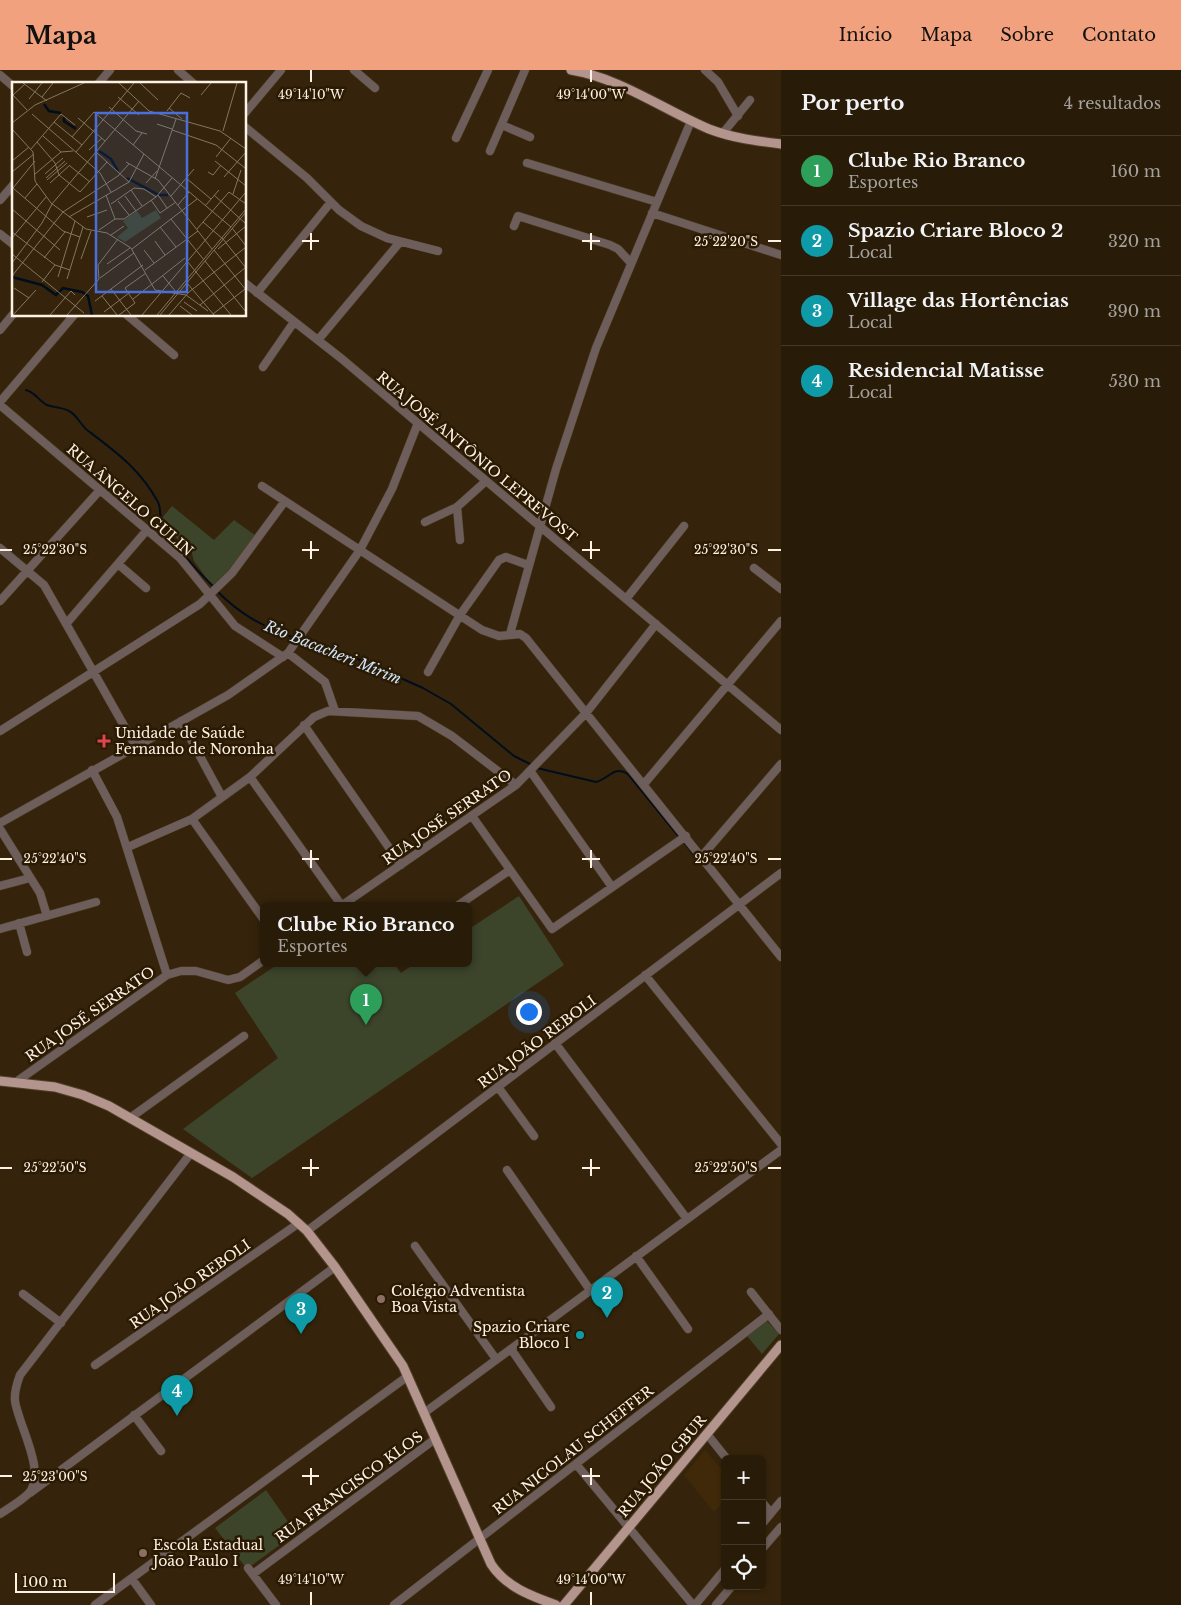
<!DOCTYPE html>
<html lang="pt">
<meta charset="utf-8">
<style>
body{margin:0;font-family:"Libre Baskerville",serif;background:#342816;color:#f1f3f6}
.controls{position:absolute;right:15px;bottom:15px;display:grid;overflow:hidden;border-radius:8px;box-shadow:0 1px 4px #0004}
.controls button{width:45px;height:45px;display:grid;place-items:center;padding:0;border:0;border-bottom:1px solid #443929;background:#281b08;color:#f1f3f6;font:25px sans-serif}
.scale{position:absolute;left:15px;bottom:12px;width:100px;box-sizing:border-box;padding-left:5px;border:2px solid #fdf2e3;border-top:0;font-size:14px;line-height:18px;white-space:nowrap;color:#fdf2e3;-webkit-text-stroke:4px #2b1a03;paint-order:stroke}
.you{position:absolute;left:528px;top:941px;width:18px;height:18px;margin:-12px;border:4px solid #fff;border-radius:50%;background:#1a73e8;box-shadow:0 0 0 8px #1a73e833}
.badge{display:grid;place-items:center;width:32px;height:32px;border-radius:50%;background:#f2a17e;color:#fff;font-size:16px;font-weight:700}
.pin{position:absolute;translate:-50% -41px;filter:drop-shadow(0 1px 2px #0008)}
.pin::after{content:'';position:absolute;top:26px;width:18px;height:15px;background:inherit;clip-path:polygon(0 0,100% 0,50% 100%)}
.popup{position:absolute;left:260px;top:832px;width:212px;height:65px;box-sizing:border-box;display:grid;place-content:center;border-radius:8px;background:#281b08;filter:drop-shadow(0 1px 4px #0005);font-size:16px;white-space:nowrap;color:#a5a19c}
.popup b{font-size:19px;color:#f1f3f6}
.popup::after{content:'';position:absolute;left:50%;top:100%;margin-left:-10px;border:10px solid transparent;border-top-color:#281b08}
.list{margin:0;padding:0;list-style:none}
h2{display:flex;justify-content:space-between;align-items:center;height:65px;margin:0;padding:0 20px;font-size:21px}
h2 small{font-size:16px;font-weight:400;color:#a5a19c}
.list li{display:grid;grid-template-columns:32px 1fr auto;gap:15px;align-items:center;box-sizing:border-box;height:70px;padding:0 20px;border-top:1px solid #443929}
.list b{display:block;font-size:19px;white-space:nowrap}
.list p{margin:0;font-size:16px;white-space:nowrap;color:#a5a19c}
.list em{font-size:16px;font-style:normal;color:#a5a19c}
.icon{flex:none;width:28px;height:28px;fill:none;stroke:currentColor;stroke-width:2;stroke-linecap:round;stroke-linejoin:round}
.map{position:relative;flex:none;width:781px;height:1535px;overflow:hidden}
header{display:flex;align-items:center;gap:30px;box-sizing:border-box;height:70px;padding:0 25px;background:#f2a17e;color:#111}
header strong{font-size:24px}
nav{display:flex;gap:28px;margin-inline-start:auto;font-size:18px}
main{display:flex}
aside{flex:1;background:#281b08}
.map>svg:first-child{display:block}
.built{fill:#3f2909}
.green{fill:#3c442a}
.lines{fill:none;stroke-linecap:round;stroke-linejoin:round}
.stream{stroke:#000d1c;stroke-width:2}
.minor-casing{stroke:#514129;stroke-width:9}
.major-casing{stroke:#514129;stroke-width:11}
.minor{stroke:#6d5e5b;stroke-width:8}
.major{stroke:#b3958d;stroke-width:9}
.ticks{fill:none;stroke:#fdf2e3;stroke-width:2}
.health-dot{fill:#e0444e;stroke:#2b1a03;stroke-width:2}
.education-dot{fill:#8d6e63;stroke:#2b1a03;stroke-width:2}
.culture-dot{fill:#0f9aa8;stroke:#2b1a03;stroke-width:2}
.labels{text-anchor:middle;dominant-baseline:central;stroke-width:5;stroke-linejoin:round;paint-order:stroke}
.street-label{font-size:14px;fill:#fdf2e3;stroke:#2b1a03}
.poi-label{font-size:14px;fill:#fdf2e3;stroke:#2b1a03;text-anchor:start}
.water-label{font-size:15px;font-style:italic;fill:#cfe6fc;stroke:#2b1a03}
.inset-river{fill:none;stroke:#000d1c;stroke-width:2.5}
.inset-road{fill:none;stroke:#857661;stroke-width:1}
.view{fill:#4a6fda;fill-opacity:0.15;stroke:#4a6fda;stroke-width:2.5}
.inset-edge{fill:none;stroke:#fdf2e3;stroke-width:2.5}
.ticks-label{font-size:12px;text-anchor:middle;fill:#fdf2e3;stroke:#2b1a03;stroke-width:5;stroke-linejoin:round;paint-order:stroke}
</style>
<header>
<strong>Mapa</strong>
<nav><a>Início</a><a>Mapa</a><a>Sobre</a><a>Contato</a></nav>
</header>
<main>
<div class="map">
<svg width="781" height="1535" viewBox="0 0 781 1535">
<rect width="100%" height="100%" fill="#35240b"/>
<path class="built" d="M705,1380l20,23v27l-11,12 -30,-37z"/>
<path class="green" d="M172,436l42,34 20,-20 22,16 -29,36 -15,14 -18,-25 -3,-11 -10,-6 -19,-26z
M519,826l45,69 -312,213 -69,-49 95,-71 -43,-65 43,-29h116l7,9 13,-9h54l1,-35z
M767,1251l12,13 -17,20 -15,-18z
M266,1420l30,43 -49,36 -32,-41z"/>
<g class="lines">
<path class="stream" d="M26,320c10,3 13,11 21,15 8,3 15,2 22,6 8,4 11,13 18,19 29,22 53,39 71,72 3,5 1,10 3,15 11,26 33,51 53,70
M217,521c24,24 46,36 78,47
M300,569l51,17 72,32 28,16 63,52 18,9
M537,698l59,14c13,-3 18,-17 32,-8l52,64
M683,771l17,22"/>
<defs>
<path id="minor" d="M178,0l16,14
M354,0l21,18
M705,0l13,12 20,34
M0,5l14,12
M98,14l12,-14
M245,43l36,-43
M502,55l28,12
M245,57l62,51 32,32 22,16 26,12 51,13
M723,63l27,-33
M456,68l32,-68
M490,81l35,-81
M527,93l130,39
M0,130l14,-16
M652,143l129,42
M514,156l4,-10 92,29 8,4 13,14
M0,164l14,11
M245,213l97,76 439,371
M257,223l74,-91
M127,245l47,40
M0,260l14,-17
M318,270l82,-98
M263,297l31,-45
M0,332l74,-87
M0,335l180,153 55,68 48,31
M262,416l220,144 17,6 21,-2 6,4 255,319
M457,437l3,33
M425,452l32,-15 29,-26
M0,478l44,37 91,160
M118,494l28,24
M754,498l27,21
M626,529l58,-73
M0,531l100,-111
M66,554l81,-94
M510,564l46,-165 40,-121 95,-227
M288,583l37,29 10,29
M428,602l32,-57 39,-55 7,-3 22,8
M181,651l41,76
M304,655l97,140
M0,661l200,-127 32,-31 53,-72
M92,700l25,47 50,158
M531,702l81,115
M250,707l92,129
M644,714l137,-163
M472,746l80,113 134,-93
M192,749l72,101
M0,753l228,-128 60,-42 72,-103 32,-61 26,-66
M0,759l40,64 7,23
M128,777l64,-28 58,-42 64,-60 14,-6 90,5 34,20 64,49
M702,786l79,-92
M0,816l30,-8
M341,836l175,-121 70,-72 70,-89
M457,836l53,-36
M19,853l8,29
M0,859l96,-27
M645,905l136,169
M555,973l132,176
M16,1012l151,-107 14,-4h15l32,9 12,-3 24,-17
M498,1017l36,49
M130,1048l114,-82
M507,1100l83,120
M307,1161l474,-358
M415,1176l81,113
M636,1186l52,73
M751,1222l30,38
M23,1224l38,29
M511,1279l40,58
M95,1295l204,-142
M424,1343l357,-263
M134,1345l27,36
M707,1364l20,25
M576,1394l117,141
M30,1423l305,-226
M762,1432l9,11
M0,1444c9,-6 21,-13 28,-20 20,-20 -10,-70 -13,-93 -1,-9 2,-18 5,-26l171,-222
M762,1454l19,-23
M762,1479l19,-22
M248,1498l28,37
M253,1504l182,-135
M132,1509l19,26
M95,1535l313,-229
M394,1535l375,-291
M695,1535l30,-36
M716,1535l16,-19"/>
<path id="major" d="M571,0c49,8 93,40 138,59 23,9 48,12 72,15
M0,1011l55,6 28,8 26,11 124,71 55,37 19,17 28,36 68,99 88,198c15,23 40,32 65,41
M564,1535l217,-260"/>
</defs>
<use href="#minor" class="minor-casing"/>
<use href="#major" class="major-casing"/>
<use href="#minor" class="minor"/>
<use href="#major" class="major"/>
</g>
<path class="ticks" d="M311,0v12M591,0v12M311,163v17M591,163v17M302,171h17M582,171h18M768,171h13M311,471v18M591,471v18M0,480h12M302,480h17M582,480h18M768,480h13M311,780v18M591,780v18M0,789h12M302,789h17M582,789h18M768,789h13M311,1089v17M591,1089v17M0,1098h12M302,1098h17M582,1098h18M768,1098h13M311,1398v17M591,1398v17M0,1406h12M302,1406h17M582,1406h18M311,1522v13M591,1522v13"/>
<path class="health-dot" d="M101.5 663.5h5v5h5v5h-5v5h-5v-5h-5v-5h5z"/>
<g class="education-dot">
<circle cx="381" cy="1229" r="5"/>
<circle cx="143" cy="1483" r="5"/>
</g>
<circle class="culture-dot" cx="580" cy="1265" r="5"/>
<g class="labels">
<g class="street-label">
<text transform="translate(477 387) rotate(40)">RUA JOSÉ ANTÔNIO LEPREVOST</text>
<text transform="translate(130 430) rotate(41)">RUA ÂNGELO GULIN</text>
<text transform="translate(447 747) rotate(-35)">RUA JOSÉ SERRATO</text>
<text transform="translate(90 944) rotate(-35)">RUA JOSÉ SERRATO</text>
<text transform="translate(537 972) rotate(-37)">RUA JOÃO REBOLI</text>
<text transform="translate(190 1214) rotate(-35)">RUA JOÃO REBOLI</text>
<text transform="translate(573 1380) rotate(-38)">RUA NICOLAU SCHEFFER</text>
<text transform="translate(662 1396) rotate(-50)">RUA JOÃO GBUR</text>
<text transform="translate(349 1417) rotate(-36)">RUA FRANCISCO KLOS</text>
</g>
<g class="poi-label">
<text x="115" y="663">Unidade de Saúde<tspan x="115" dy="16">Fernando de Noronha</tspan></text>
<text x="391" y="1221">Colégio Adventista<tspan x="391" dy="16">Boa Vista</tspan></text>
<text x="570" y="1257" text-anchor="end">Spazio Criare<tspan x="570" dy="16">Bloco 1</tspan></text>
<text x="153" y="1475">Escola Estadual<tspan x="153" dy="16">João Paulo I</tspan></text>
</g>
<g class="water-label">
<text transform="translate(333 582) rotate(22)">Rio Bacacheri Mirim</text>
</g>
</g>
<g transform="translate(12 12)">
<rect width="234" height="234" fill="#35240b"/>
<path d="M144,128l5,8 -36,24 -8,-5 11,-9 -5,-7 14,-10 5,7z" fill="#3c442a"/>
<path class="inset-river" d="M32,22l5,7 12,2M52,35v4l12,8M87,69l12,8 7,12M115,96l32,17h9M0,195l30,8 14,10 7,-7 19,4 6,4 4,19"/>
<path class="inset-road" d="M11,1l24,18M107,1l30,28 71,20 26,18M128,1l18,17M0,12l15,16M1,13l12,-11M189,13l10,-12M30,15l11,-14M106,15l21,18M17,17l13,-16M97,25l27,24 11,3M157,26l13,11M155,29l14,-18 9,5M20,32l68,59 11,19M66,36l27,23M42,40l28,23M0,41l23,-18 49,-22M145,42l15,5M0,47l21,23 2,29 16,22 35,26 21,4 24,15 24,42 31,5M160,48l44,15 29,23M211,49l14,-48M31,54l18,16M60,55l22,-25 137,115M25,60l18,21 4,12 21,17 27,-30M121,63l9,-12M19,67l30,-35 14,11M77,68l13,-12M64,70l58,-69M84,70l33,30M204,75l15,-19M0,79l17,-14M203,79l31,25M114,80l32,18 54,69M58,84l20,16M0,90l22,-18M196,90l5,3 8,-10M23,92l26,-22 12,-1M33,92l18,-16M212,95l22,-25M34,96l19,-17M174,96l25,21M143,97l21,-60M35,98l20,-17M38,101l20,-18M134,101l11,-12M1,106l50,43 17,6M1,106l22,-27M119,108l11,16M221,112l8,-24M94,113l9,24M146,113l9,13M202,113l32,29M113,114l11,15M159,114l23,-27M13,116l12,-14M139,118l9,13 16,-11M106,119l11,14M99,122l23,-16 10,1 12,8M166,123l11,-13M193,124l14,-16M0,127l48,41M57,135l60,-35 15,-28M75,135l20,-7M159,137l33,41M191,140l20,17 23,29M148,145l16,20M220,146l14,18M185,147l32,-37 17,12M87,148l16,-11h9l32,-22 16,-19M0,150l43,33 15,5M99,153l13,-9M0,156l34,-41M143,159l10,14M120,167l65,-50M206,167l28,-23M132,168l10,13M202,168l32,40M0,172l72,59M32,176l21,-26M69,177l10,-28M175,179l44,54M193,179l41,51M0,181l30,-40 10,-19 87,-103M95,182l23,-16M133,188l53,-39M0,194l51,-64 55,-36 11,-12M151,194l13,16M46,195l17,-56M88,196l34,-25M55,197l16,-52M30,200l13,-17M175,201l27,32M2,206l15,10M113,206l21,-15M99,207l20,26M174,213l22,16M90,214l15,19M121,217l52,-41M83,219l48,-36M172,220l13,9M188,223l46,-38M168,224l12,9M92,230l25,-19M201,232l32,-25M1,233l23,-25M38,233l21,-24 4,4M55,233l32,-36 -1,-14 20,-26M107,233l16,-12 -10,-15M130,233l104,-123M145,233l89,-106M148,233l86,-103M157,233l20,-23 57,-45"/>
<path class="view" d="M84,31h91v179h-91z"/>
<rect width="234" height="234" class="inset-edge"/>
</g>
<g class="ticks-label">
<text x="311" y="29">49°14'10"W</text>
<text x="591" y="29">49°14'00"W</text>
<text x="726" y="176">25°22'20"S</text>
<text x="55" y="484">25°22'30"S</text>
<text x="726" y="484">25°22'30"S</text>
<text x="55" y="793">25°22'40"S</text>
<text x="726" y="793">25°22'40"S</text>
<text x="55" y="1102">25°22'50"S</text>
<text x="726" y="1102">25°22'50"S</text>
<text x="55" y="1411">25°23'00"S</text>
<text x="311" y="1514">49°14'10"W</text>
<text x="591" y="1514">49°14'00"W</text>
</g>
</svg>
<div class="controls">
<button>+</button>
<button>−</button>
<button><svg class="icon" aria-label="locate" viewBox="0 0 24 24"><circle cx="12" cy="12" r="6"/><path d="M12 2v4M12 18v4M2 12h4M18 12h4"/></svg></button>
</div>
<div class="scale">100 m</div>
<div class="you"></div>
<div class="pin badge" style="left:366px;top:955px;background:#2e9e5b">1</div>
<div class="popup"><b>Clube Rio Branco</b>Esportes</div>
<div class="pin badge" style="left:607px;top:1248px;background:#0f9aa8">2</div>
<div class="pin badge" style="left:301px;top:1264px;background:#0f9aa8">3</div>
<div class="pin badge" style="left:177px;top:1346px;background:#0f9aa8">4</div>
</div>
<aside>
<h2>Por perto<small>4 resultados</small></h2>
<ul class="list">
<li><span class="badge" style="background:#2e9e5b">1</span><div><b>Clube Rio Branco</b><p>Esportes</p></div><em>160 m</em></li>
<li><span class="badge" style="background:#0f9aa8">2</span><div><b>Spazio Criare Bloco 2</b><p>Local</p></div><em>320 m</em></li>
<li><span class="badge" style="background:#0f9aa8">3</span><div><b>Village das Hortências</b><p>Local</p></div><em>390 m</em></li>
<li><span class="badge" style="background:#0f9aa8">4</span><div><b>Residencial Matisse</b><p>Local</p></div><em>530 m</em></li>
</ul>
</aside>
</main>
